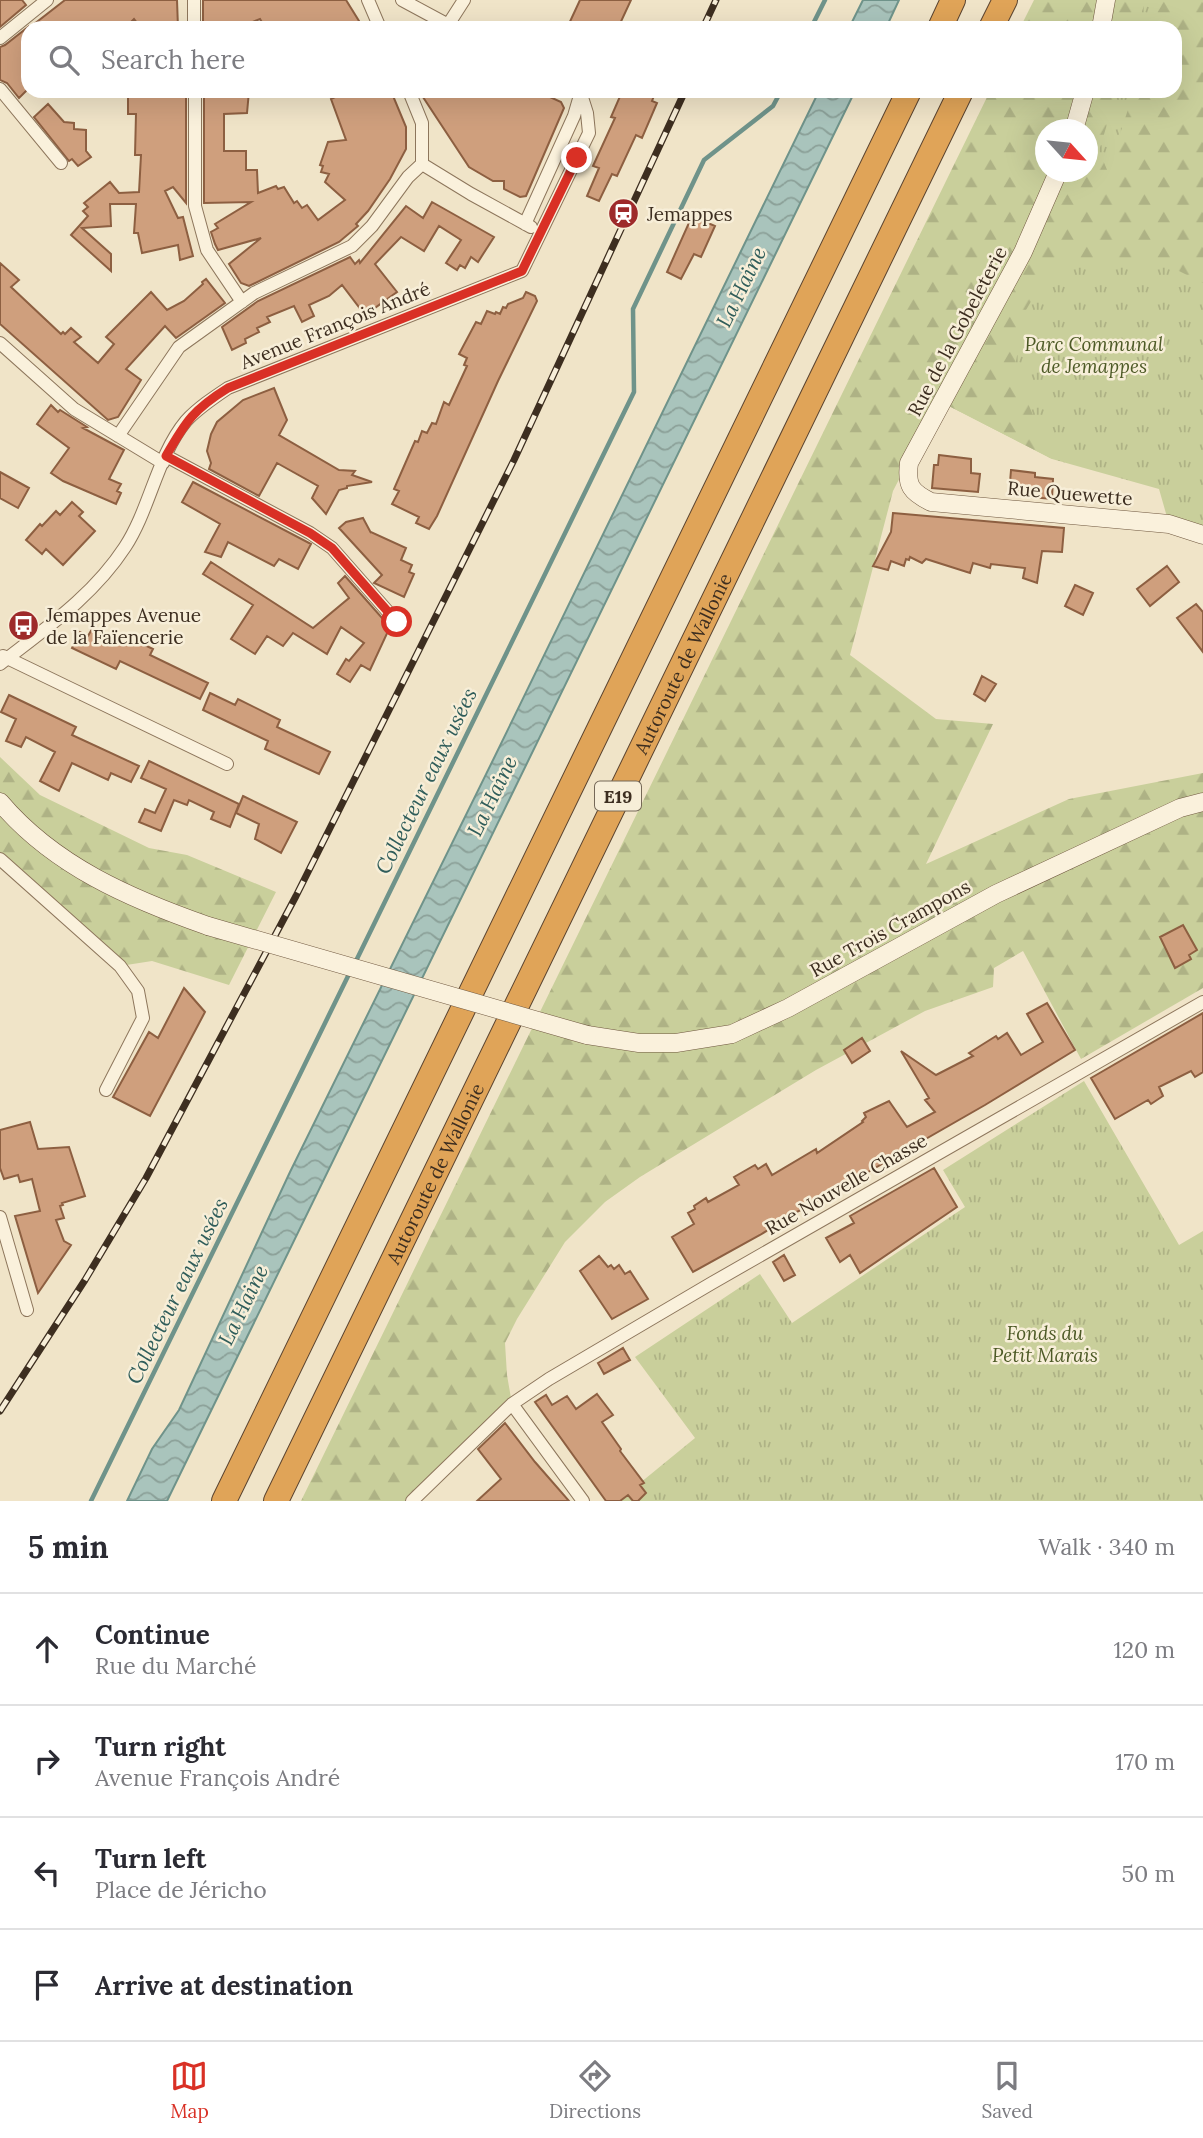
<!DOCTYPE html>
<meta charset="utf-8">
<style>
body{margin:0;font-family:Lora,serif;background:#f2f2f3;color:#2b2b33}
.compass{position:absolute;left:1035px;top:119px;width:63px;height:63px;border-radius:50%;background:#fff;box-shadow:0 7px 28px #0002;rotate:117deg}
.stop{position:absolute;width:21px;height:21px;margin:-16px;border:5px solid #d93025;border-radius:50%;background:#fff}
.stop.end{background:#d93025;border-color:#fff;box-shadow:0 2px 7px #0008}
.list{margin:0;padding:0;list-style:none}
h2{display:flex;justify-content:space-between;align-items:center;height:91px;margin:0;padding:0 28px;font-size:30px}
h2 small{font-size:23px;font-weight:400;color:#7c7c81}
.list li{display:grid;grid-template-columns:46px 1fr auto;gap:21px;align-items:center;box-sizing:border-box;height:112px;padding:0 28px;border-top:2px solid #e1e1e2}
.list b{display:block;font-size:26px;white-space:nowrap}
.list p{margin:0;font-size:23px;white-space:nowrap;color:#7c7c81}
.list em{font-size:23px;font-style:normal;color:#7c7c81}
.icon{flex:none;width:38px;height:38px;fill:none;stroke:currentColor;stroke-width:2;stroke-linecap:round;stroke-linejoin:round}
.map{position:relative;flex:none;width:1203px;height:1501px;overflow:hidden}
.search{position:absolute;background:#fff;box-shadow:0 7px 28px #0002;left:21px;right:21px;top:21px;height:77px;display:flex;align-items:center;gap:18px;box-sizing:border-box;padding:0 24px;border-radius:21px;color:#7c7c81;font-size:26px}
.sheet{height:539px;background:#fff}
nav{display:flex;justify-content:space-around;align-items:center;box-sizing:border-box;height:98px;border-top:2px solid #e1e1e2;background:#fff;font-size:19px;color:#7c7c81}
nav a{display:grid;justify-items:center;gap:4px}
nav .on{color:#d93025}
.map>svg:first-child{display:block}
.grass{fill:url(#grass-tufts)}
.forest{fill:url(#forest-firs)}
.water{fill:url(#water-waves);stroke:#6f938a;stroke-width:2}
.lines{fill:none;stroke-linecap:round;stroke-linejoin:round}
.stream{stroke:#6f938a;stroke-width:4.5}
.building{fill:#cf9f7d;stroke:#8d5f41;stroke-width:2}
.street-casing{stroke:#8d765c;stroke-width:14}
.secondary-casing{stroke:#6f573f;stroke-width:19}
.highway-casing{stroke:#5b4430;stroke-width:26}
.street{stroke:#faf1dc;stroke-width:12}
.secondary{stroke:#faf1dc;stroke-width:18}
.highway{stroke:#e0a458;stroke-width:24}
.rail-casing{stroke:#3d2e20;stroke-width:7}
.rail{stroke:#f7eed8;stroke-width:4.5;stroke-dasharray:13;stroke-linecap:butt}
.secondary-bridge-casing{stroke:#6f573f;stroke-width:19;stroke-linecap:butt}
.secondary-bridge{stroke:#faf1dc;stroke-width:18}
.route{stroke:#d93025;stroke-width:9}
.labels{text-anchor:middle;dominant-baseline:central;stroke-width:5;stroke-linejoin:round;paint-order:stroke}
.shield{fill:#f7eed8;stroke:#756857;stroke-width:2}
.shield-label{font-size:18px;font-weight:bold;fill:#3d2e20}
.poi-label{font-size:19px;fill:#3d2e20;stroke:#f7eed8;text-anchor:start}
.street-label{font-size:19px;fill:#3d2e20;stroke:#f7eed8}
.park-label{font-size:19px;font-style:italic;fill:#4d5a26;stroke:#f7eed8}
.water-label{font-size:21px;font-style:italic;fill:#2f5d5a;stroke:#f7eed8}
</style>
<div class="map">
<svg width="1203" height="1501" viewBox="0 0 1203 1501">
<defs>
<pattern id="grass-tufts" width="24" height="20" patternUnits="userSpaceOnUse" patternTransform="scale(1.75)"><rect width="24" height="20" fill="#c9cf9b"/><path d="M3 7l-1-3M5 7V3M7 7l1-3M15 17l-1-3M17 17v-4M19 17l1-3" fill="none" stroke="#aeb285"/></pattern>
<pattern id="forest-firs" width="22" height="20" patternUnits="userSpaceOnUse" patternTransform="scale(1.75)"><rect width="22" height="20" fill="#c9cf9b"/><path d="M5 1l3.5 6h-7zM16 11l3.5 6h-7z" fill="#aeb285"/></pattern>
<pattern id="water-waves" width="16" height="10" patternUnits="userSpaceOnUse" patternTransform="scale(1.75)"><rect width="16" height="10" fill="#a9c4bc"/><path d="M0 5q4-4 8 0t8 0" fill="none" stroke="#8ba098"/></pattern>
</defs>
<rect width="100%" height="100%" fill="#f0e4c8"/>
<path class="grass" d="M1110,0h93v535l-34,-11 -10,-35 -107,-30 -109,-56 145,-231v-81h87v-63h-71z
M1084,1081l95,164 24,-14v270h-585l77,-63 -60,-81 125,-83 32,49 173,-116 -22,-37z"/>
<path class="forest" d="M1034,0h72l-5,28h-81z
M1110,0h36l-10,28h-32z
M1150,0h53v283l-32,-16 -46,-6 -55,-3 -24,18 -20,34 -12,61 38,88 -109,-56 119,-231h26v-42l-10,-1 10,-38h29l-18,60 12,28 9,-45 14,-43h41v-63h-24z
M990,91h95l-11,38 -28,1v42h12l-165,319 -43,164 86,64 57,5 -67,140 143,-65 134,-26v215l-122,71 -58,-108 -29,17 -1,19 -68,24 -109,59 -176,107 -35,25 -40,40 -48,77 -12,24 2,32 5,29 -100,97h-111z
M0,757l40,38 109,53 38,7 89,37 -47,93 -77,-24 -32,5 -120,-107z"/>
<path class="water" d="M863,0h36l-13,28h-37z
M819,91h36l-688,1410h-40l25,-52 27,-39 111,-238 205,-416z"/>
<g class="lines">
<path class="stream" d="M811,28l14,-28
M355,963l279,-571 -1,-83 71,-149 69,-54 8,-15
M91,1501l260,-531"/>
</g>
<path class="building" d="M0,0h22l4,5 -26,22z
M65,0h112l1,28h-37l-7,-9 -9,9h-96z
M203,0h143l13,21 -11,7h-78l-3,-5 -4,1 -3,-5 -22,9h-35z
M580,0h51l-13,28h-51z
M28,27v62l-9,9 -12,-15 -7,-3v-33l5,-2z
M128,91h58v112l-13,-16 -8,4 13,27 5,-1 10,39 -13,4 -2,-15 -36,8 -4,-20h-4l2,-29h-26l1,22 -29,2 29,26v17l-40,-36 17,-19 -5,-5 5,-4 -4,-4 26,-21 9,11 20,-1 2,-37h-6l1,-41h-8z
M204,91h45l-2,22 -23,1v37h22v19h11l1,23 18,-7 2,3 6,-2 10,16 3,-2 5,7 5,-3 11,15 27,-20 -20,-18 4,-8 -8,-2 2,-6 -3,-1 8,-23 18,-2 -15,-41 16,-8h44l15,36v22l-16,30 -22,32 -12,13 2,2 -19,16 -90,44 -8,-3 -12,-19 32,-26 -43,12 -3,-6 -4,-12 7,-4 -3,-4 36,-22 -47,1z
M419,91h118l24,11 3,6 -38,88 -6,1 -16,-8v-8h-11l-24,-14z
M628,91h28l-4,10 5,2 -15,35 -6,-3 -19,41 -5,-2 -13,27 -12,-5 12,-28 -6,-2 22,-48 -4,-1 10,-23 5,2z
M48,104l16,18 10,1v6l12,1v21l5,6 -13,9 -6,-7 -3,2 -35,-44z
M432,202l62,35 -16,25 -7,-5 -6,11 -5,-3 -3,5 -11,-7 15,-23 -22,-14 -15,25 -23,-14 -26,27 22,28 -32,23 -23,-30 -13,11 -20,9 5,11 -12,6 -8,-16 -27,11 3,5 -13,6 2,4 -14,7 1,4 -14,7 -10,-23 36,-26 92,-44 5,7 4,-4 1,3 46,-57 17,12z
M692,216l23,10 -14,31 -7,-3 -13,25 -14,-7z
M0,263l19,17 -8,7 50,47 2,-2 2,2 6,-6 10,9 -7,5 24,21 16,-19 -8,-7 45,-45 16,18 17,-9 19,-17 -1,-2 4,-3 19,24 -49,35 -11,-12 -39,43 15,11 -23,37 -10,3 -108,-96z
M526,292l9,4 2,5 -39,80 -61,135 -8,13 -13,-6 3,-6 -27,-13 7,-13 -5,-2 21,-48 3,1 4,-11 5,2 5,-10 4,1 8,-22 5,3 18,-39 -3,-1 3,-7 -8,-4 17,-32 5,2 6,-13 8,3 1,-2 4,2 3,-7 3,1 2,-4 15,-6z
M274,388l13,32 -8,15 60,35 16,1 -3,4 20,7 -25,4v2l-8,2 -13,24 -14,-16 6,-12 -41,-23 -18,33 -50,-27 2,-6 -4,-12 4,-17 6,-12 26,-22z
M51,405l7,7 2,-2 27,17 -4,1 41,22 -15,29 12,5 -4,7 4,2 -5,11 -53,-23 -12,-8 18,-25 -32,-24z
M939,455l32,4v14l9,1 -2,18 -46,-4 2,-23h4z
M1011,470l24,3v4l18,2 -1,20 -43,-4z
M0,472l29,16 -11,20 -18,-10z
M193,482l118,62 -13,25 -19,-10 -5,7 -46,-24 -7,15 -16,-5 15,-28 -38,-22z
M72,502l11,10 -4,4 16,15 -32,34 -17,-16 -4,5 -16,-14 14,-16 2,2 14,-15 4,4z
M893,513l171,15 -2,24 -20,-1 -5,32 -14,-5 2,-10 -34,-4 -1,4 -17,-5 -3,10 -44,-14 -4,4 -12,-6 -1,3 -3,-1 -2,7 -13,-5 -3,9 -15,-4 18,-34z
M363,518l8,15v-1l35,16 -5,12 11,5 -3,7 5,2 -10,23 -30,-14 8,-8 -43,-47 7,-6z
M211,562l102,66 36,-30 -11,-15 7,-7 45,51 -20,43 -9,-5 -11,17 -13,-8 9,-15 3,2 15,-18 -23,-16 -14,27 -34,-21 -10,13 -16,-10 -12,18 -24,-15 22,-34 -50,-31z
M1167,566l12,16 -29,24 -13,-17z
M1075,585l18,8 -10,22 -18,-9z
M1196,604l7,8v40l-26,-34z
M92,629l34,16 4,-7 23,11 -3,6 58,28 -8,16 -80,-38 -4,8 -44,-21 8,-16 8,4z
M982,676l14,8 -11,17 -11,-7z
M210,693l25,12 3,-6 42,21 -3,7 53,25 -11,22 -54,-25 3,-8 -65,-31z
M9,695l67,32 -4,8 67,31 -8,16 -20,-9 -3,7 -36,-17 -13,28 -19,-10 15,-29 -29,-15 -5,10 -15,-6 10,-22 -15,-7z
M149,761l90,43 -9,23 -19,-8 3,-7 -25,-12 -2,5 -13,-5 -13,31 -22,-9 6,-13 10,4 11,-24 -25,-11z
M243,796l54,26 -16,31 -26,-14 4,-15 -23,-11z
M1183,925l14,25 -8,5 2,4 -16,9 -15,-31z
M184,988l21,24 -55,104 -37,-19 36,-65 9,6z
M1047,1003l28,47 -90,55 -180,103 -19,9 1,1 -27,17 -67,37 -21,-35 22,-13 -6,-11 7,-4 -1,-3 12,-8 2,4 31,-17 -5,-8 21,-12 3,4 8,-5 6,11 44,-26 1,4 46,-31 -1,-1 4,-4 -2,-4 25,-12 18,26 28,-15 -10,-12 4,-2 -28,-47 35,24 37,-19 -4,-3 27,-17 2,3 9,-6 14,22 22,-13 -16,-28z
M1203,1013v59l-8,5 -4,-6 -32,16 4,9 -12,8 -3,-4 -33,19 -24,-41z
M862,1038l8,13 -18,12 -8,-13z
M30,1122l8,27 31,-2 16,49 -23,7 1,2 -3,1 4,12 -8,2 8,21 7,4 -33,48 -23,-77 25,-5 -8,-32 -12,3 -2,-7 -14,4 -4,-11v-38z
M934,1168l23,39 -97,66 -10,-18 -10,7 -14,-24 28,-15 -4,-7z
M784,1255l11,20 -11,6 -11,-19z
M599,1256l9,11 3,-2 3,4 5,-4 6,9 5,-3 18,28 -36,20 -32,-48z
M623,1348l7,12 -26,14 -6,-11z
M597,1394l16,21 -11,7 19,27 -1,2 24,32 -4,2 6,8 -8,8h-5l-5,-6 -8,6h-14l-71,-99 11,-7 6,10 15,-9 9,13z
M505,1423l30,39 34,39h-92l24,-22 -23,-30z"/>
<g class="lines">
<defs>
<path id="street" d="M194,0v28
M368,0l12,28
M402,0l52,28
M446,28l18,-28
M0,38l47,-38
M0,89l61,74
M195,91v115l12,44 35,52
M422,164l49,30 60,33
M525,224l49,-108 7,-24
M0,343l74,66 89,54
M118,436l61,-89 75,-54 98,-47 20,-20 36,-49 14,-13v-41l-13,-32
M166,456l144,77 22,15 65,74
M3,656l224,108
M0,664c46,-36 93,-68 125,-117 25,-38 32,-91 61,-126 12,-13 27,-23 42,-33l294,-117 67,-138 -2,-20 -7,-22
M0,859l120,107 18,25 5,27 -37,72
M0,1217l27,93
M512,1404l71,97
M412,1501l100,-97 37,-25 163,-96 491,-281"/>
<path id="secondary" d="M1101,28l5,-28
M1074,130l11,-39
M1058,172l-35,80 -114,211c-3,23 2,29 22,39l238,22 34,11
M0,802c54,64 131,97 208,124
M587,1035l52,8h37l56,-9 56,-26 208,-114 184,-86 23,-6"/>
<g id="highway">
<path d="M940,28l13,-28"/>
<path d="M991,28l14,-28"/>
<path d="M224,1501l685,-1410"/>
<path id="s1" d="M276,1501l685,-1410"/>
</g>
</defs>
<use href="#street" class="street-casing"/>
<use href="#secondary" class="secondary-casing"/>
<use href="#highway" class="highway-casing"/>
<use href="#street" class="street"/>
<use href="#secondary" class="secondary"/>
<use href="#highway" class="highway"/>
<defs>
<path id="rail" d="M703,28l13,-28
M0,1411l85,-131 61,-102 150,-282 218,-436 171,-369"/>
</defs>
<use href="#rail" class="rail-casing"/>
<use href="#rail" class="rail"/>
<defs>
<path id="secondary-bridge" d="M208,926l379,109"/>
</defs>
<use href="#secondary-bridge" class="secondary-bridge-casing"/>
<use href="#secondary-bridge" class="secondary-bridge"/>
</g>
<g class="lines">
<path class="route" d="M397,622l-65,-74 -22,-15 -144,-77c20,-35 28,-47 62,-68l294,-117 55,-113"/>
</g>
<defs>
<symbol id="station-disc" viewBox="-11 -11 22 22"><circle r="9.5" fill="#9e2a2b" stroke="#f7eed8"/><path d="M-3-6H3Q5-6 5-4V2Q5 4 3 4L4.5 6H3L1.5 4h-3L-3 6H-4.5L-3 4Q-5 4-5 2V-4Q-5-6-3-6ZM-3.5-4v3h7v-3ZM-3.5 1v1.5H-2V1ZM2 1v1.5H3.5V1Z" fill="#fff"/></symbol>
<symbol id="bus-disc" viewBox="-11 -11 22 22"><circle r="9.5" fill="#9e2a2b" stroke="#f7eed8"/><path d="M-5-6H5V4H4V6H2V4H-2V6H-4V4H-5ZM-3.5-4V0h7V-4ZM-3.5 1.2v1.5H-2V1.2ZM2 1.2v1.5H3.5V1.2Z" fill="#fff"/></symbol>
</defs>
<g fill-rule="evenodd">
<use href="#station-disc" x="606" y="196" width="35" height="35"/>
<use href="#bus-disc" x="6" y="608" width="35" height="35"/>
</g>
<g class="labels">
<rect class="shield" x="595" y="781.5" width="46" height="29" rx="5"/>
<g class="shield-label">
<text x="618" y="796">E19</text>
</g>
<g class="poi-label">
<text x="647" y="214">Jemappes</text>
<text x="46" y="615">Jemappes Avenue<tspan x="46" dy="22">de la Faïencerie</tspan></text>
</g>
<g class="street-label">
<text transform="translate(335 325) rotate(-22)">Avenue François André</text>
<text transform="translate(957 331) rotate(-62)">Rue de la Gobeleterie</text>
<text transform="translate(1070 493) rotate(5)">Rue Quewette</text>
<text stroke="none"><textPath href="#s1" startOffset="931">Autoroute de Wallonie</textPath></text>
<text transform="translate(890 928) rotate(-29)">Rue Trois Crampons</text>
<text stroke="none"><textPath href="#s1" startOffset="364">Autoroute de Wallonie</textPath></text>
<text transform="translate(846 1184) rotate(-30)">Rue Nouvelle Chasse</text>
</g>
<g class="park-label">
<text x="1094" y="344">Parc Communal<tspan x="1094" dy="22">de Jemappes</tspan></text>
<text x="1045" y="1333">Fonds du<tspan x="1045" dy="22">Petit Marais</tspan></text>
</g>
<g class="water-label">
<text transform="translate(741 287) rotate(-64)">La Haine</text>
<text transform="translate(426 781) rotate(-64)">Collecteur eaux usées</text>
<text transform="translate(492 796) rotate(-64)">La Haine</text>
<text transform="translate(177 1291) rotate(-64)">Collecteur eaux usées</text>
<text transform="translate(243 1305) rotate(-64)">La Haine</text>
</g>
</g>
</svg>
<svg class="compass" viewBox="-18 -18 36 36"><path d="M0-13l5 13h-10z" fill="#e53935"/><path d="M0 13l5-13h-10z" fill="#7c7c81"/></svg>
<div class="stop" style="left:397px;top:622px"></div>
<div class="stop end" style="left:577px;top:158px"></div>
<div class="search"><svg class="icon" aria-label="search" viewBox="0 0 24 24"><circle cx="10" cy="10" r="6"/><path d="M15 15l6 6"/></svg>Search here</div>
</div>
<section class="sheet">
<h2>5 min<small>Walk · 340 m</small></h2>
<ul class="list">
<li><svg class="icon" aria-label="ahead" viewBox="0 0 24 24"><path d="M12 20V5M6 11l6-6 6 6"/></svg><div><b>Continue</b><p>Rue du Marché</p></div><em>120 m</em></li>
<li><svg class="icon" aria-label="right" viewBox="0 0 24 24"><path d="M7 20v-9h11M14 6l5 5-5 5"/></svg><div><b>Turn right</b><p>Avenue François André</p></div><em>170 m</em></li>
<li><svg class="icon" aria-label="left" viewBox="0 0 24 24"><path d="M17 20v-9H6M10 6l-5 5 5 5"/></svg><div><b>Turn left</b><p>Place de Jéricho</p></div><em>50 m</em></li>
<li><svg class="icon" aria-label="arrive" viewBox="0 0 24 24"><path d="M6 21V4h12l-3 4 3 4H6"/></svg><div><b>Arrive at destination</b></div></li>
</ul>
</section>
<nav>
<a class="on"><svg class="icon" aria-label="map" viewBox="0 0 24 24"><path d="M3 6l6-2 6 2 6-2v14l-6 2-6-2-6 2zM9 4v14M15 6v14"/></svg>Map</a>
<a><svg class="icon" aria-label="directions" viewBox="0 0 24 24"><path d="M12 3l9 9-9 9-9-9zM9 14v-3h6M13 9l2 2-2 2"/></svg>Directions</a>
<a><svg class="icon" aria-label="saved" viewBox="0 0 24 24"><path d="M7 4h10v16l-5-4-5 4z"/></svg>Saved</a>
</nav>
